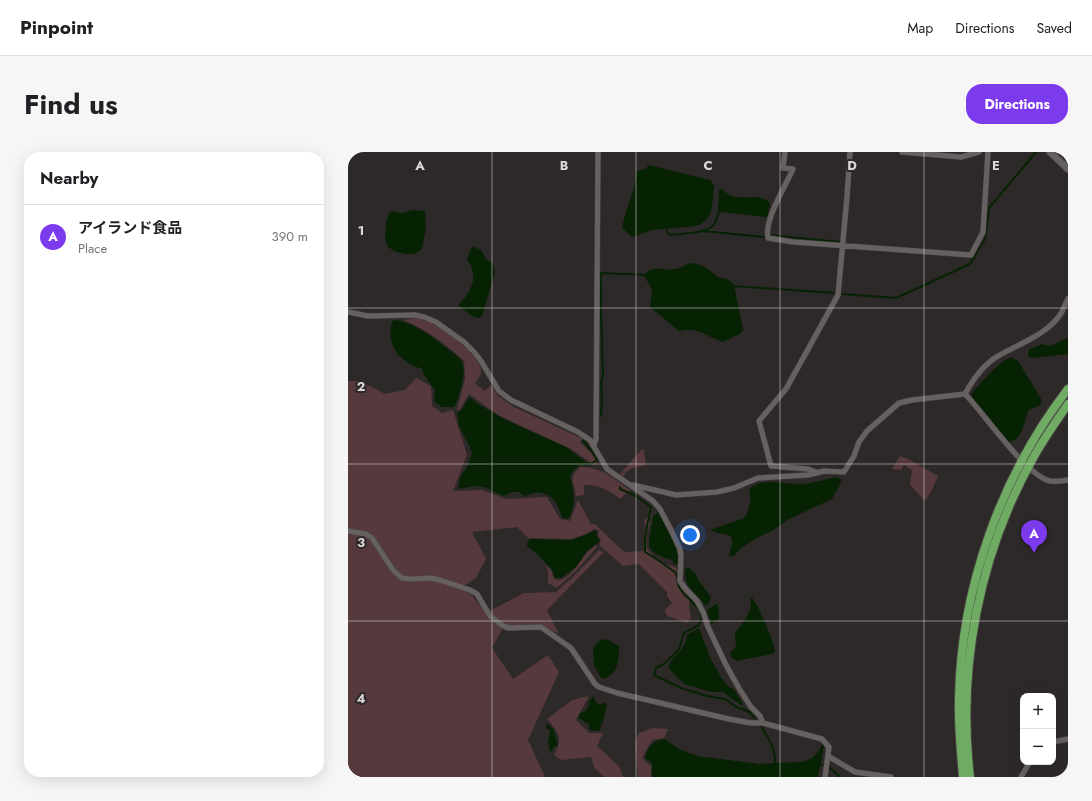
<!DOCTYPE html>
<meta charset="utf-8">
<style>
body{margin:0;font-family:Jost,"Noto Sans JP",sans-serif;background:#f6f6f6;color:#202124}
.controls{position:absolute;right:12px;bottom:12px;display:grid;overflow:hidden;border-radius:8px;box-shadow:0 4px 16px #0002}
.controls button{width:36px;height:36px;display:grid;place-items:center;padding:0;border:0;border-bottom:1px solid #e0e0e0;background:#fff;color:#202124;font:20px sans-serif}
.you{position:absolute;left:342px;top:383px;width:14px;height:14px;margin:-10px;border:3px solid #fff;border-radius:50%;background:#1a73e8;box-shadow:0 0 0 6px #1a73e833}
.badge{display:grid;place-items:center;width:26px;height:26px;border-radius:50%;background:#7c3aed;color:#fff;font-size:13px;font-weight:700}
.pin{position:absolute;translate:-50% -33px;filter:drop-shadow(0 1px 2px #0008)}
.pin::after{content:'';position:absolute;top:21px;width:14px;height:12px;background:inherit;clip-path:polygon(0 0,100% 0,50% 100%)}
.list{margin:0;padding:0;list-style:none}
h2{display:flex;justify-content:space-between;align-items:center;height:52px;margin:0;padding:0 16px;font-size:17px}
h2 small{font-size:13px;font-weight:400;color:#757577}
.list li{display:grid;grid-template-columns:26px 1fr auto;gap:12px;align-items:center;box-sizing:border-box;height:64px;padding:0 16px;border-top:1px solid #e0e0e0}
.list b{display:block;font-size:15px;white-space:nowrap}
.list p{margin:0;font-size:13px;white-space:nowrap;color:#757577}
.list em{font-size:13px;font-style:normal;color:#757577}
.map{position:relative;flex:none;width:720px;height:625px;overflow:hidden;border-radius:16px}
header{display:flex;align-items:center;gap:24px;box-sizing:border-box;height:56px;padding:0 20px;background:#fff;border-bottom:1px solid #e0e0e0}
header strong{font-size:19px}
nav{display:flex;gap:22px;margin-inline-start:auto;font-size:14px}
.intro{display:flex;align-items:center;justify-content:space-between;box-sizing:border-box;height:96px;padding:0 24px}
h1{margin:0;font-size:28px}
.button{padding:10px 18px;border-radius:16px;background:#7c3aed;color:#fff;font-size:14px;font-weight:700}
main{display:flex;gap:24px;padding:0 24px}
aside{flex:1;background:#fff;border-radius:16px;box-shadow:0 4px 16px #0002}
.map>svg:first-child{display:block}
.green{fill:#55393c}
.water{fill:#062203}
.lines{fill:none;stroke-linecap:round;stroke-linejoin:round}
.stream{stroke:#062203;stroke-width:2}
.minor-casing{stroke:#494545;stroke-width:6}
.tertiary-casing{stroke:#494545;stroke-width:8}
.trunk-casing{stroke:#494545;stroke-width:10}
.minor{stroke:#666061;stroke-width:5}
.tertiary{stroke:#666061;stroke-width:6}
.trunk{stroke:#70ab64;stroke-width:8}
.grid{fill:none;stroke:#dbd7d8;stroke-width:1;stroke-opacity:0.55}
.grid-label{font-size:13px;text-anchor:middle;font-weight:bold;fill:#dbd7d8;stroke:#2e2929;stroke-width:4;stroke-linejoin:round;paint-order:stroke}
</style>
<header>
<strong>Pinpoint</strong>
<nav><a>Map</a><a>Directions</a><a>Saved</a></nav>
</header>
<div class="intro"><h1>Find us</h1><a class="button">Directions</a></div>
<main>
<aside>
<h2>Nearby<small></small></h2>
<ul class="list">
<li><span class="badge">A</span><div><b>アイランド食品</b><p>Place</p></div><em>390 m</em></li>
</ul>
</aside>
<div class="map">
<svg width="720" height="625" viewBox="0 0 720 625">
<rect width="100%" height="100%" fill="#2e2929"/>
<path class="green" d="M69,166c6,2 13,4 18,7 13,7 42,29 46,44 1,6 -3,10 -6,14l10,8 6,-6 7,11 16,11 69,32 -3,3 15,15 2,5 -3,3 -23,-16 -73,-34 -29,-21 -10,17 -2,-1 8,-31 -1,-18c-21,-19 -35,-30 -61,-41z
M68,226l15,8 1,20 10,7 11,-3 14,45 -14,36 29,-1 24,9 41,-2 13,22 10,2 8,-21 13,24h4l29,28 20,-1v-19l2,-6 -2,-3 1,-4 8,-5 -4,5 1,5 -4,10 1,15 12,13 18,6c0,13 5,21 13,31l-1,8 2,11 -4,5 -20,-7 -2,-6 7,-7 -5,-7v-4l-28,-28 -16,2 -24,-21 2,-4 -3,-7 1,-3 -4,-2 -9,5 -15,5 -43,-1 -11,-11 -45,5 14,27 -10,19 -12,8 22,27 38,-20 32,-1 18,-16 25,-26 5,2 -57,58 12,24 -20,-10 -35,2 -12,22 21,31 35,-24 11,17 -31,68 17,37h-197v-396h12l25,13 20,-4z
M294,297l2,1 2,15c-11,3 -18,2 -23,12l-3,-3z
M552,304l8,3 30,17 -6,14 -7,11 -15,-16 2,-15 -8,-5 -3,5 -9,-1z
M232,315c22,0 33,11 50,23l-10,9c-9,-8 -23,-15 -36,-14v10l-8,1c-2,-14 -8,-18 4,-29z
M248,393l1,2 -19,22 -21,19 -9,-5v-13l-4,-7 7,7 3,9c14,6 26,-20 35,-28 2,-2 5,-4 7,-6z
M241,544l-13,24 13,13h14l-6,13 22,20 4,11h-19l-10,-10 -3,-10 -30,3 -7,-5c10,-17 4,-23 -7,-36l25,-19z
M305,576l15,1 -4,9 -12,2 -10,18 9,8v11h-13l-3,-34 4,-10z"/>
<path class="water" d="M301,13l61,15 4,5c-2,17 1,35 -18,41l-44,4 -20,7 -10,-9c4,-21 13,-36 15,-57l8,-2z
M373,37c3,2 7,5 11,7 13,4 26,-3 37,6l1,3 -3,12 -47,-5 -2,-2 1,-20z
M64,58l13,1 1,16 -4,22 -8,5h-8l-10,-2 -8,-5 -3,-8 1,-17 4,-11 13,2z
M124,94l9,4 5,9 7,5 2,8 -12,41 -3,5 -6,-1 -16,-11c13,-15 22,-28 9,-47z
M346,111l11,4 13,10 10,2 6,6 9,45 -3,4 -17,8c-17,-5 -25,-16 -44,-11l-29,-24 2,-13 -1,-6 -7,-13c11,-12 19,-3 31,-6 7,-1 11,-6 19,-6z
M48,168c21,4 36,17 53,30 4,3 11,8 13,12 5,10 -3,36 -8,45h-13l-7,-6 1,-11 -11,-15 -2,-6c-23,-7 -36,-23 -30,-48z
M720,186v16l-36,4 -4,-2v-4l2,-3 12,-5 8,2z
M663,205l7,4 22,36c5,9 -4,10 -11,13 -6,12 -5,30 -21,32l-36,-44v-5c11,-12 24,-29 39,-36z
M121,245l11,8 26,15 60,27 25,19 -11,-1 -7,6 -3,6c4,14 7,29 -2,42l-5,-1c-3,-5 -4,-10 -7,-15 -3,-7 -15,-12 -23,-10 -3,1 -6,3 -9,3l-5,-4c0,0 -5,0 -6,0 -5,1 -6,5 -12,3 -6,-2 -11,-6 -17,-8 -9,-2 -17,1 -26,2l2,-11 8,-13 4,-12 -3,-8 -10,-19 -2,-13 5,-4z
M489,325l5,3 -10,19 -43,20 -17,12 -14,6 -18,12 -6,7 -5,1 3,-14 -1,-6c-7,-5 -14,-3 -21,-7l34,-12c6,-10 8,-18 5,-29 16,-13 36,-4 54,-5 11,-1 23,-5 34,-7z
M310,360c9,16 19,33 21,51l-4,2 -3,-5c-32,-9 -22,-16 -19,-44z
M247,378l2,2 -1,3 4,6 -13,10 -11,16 -15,11h-6l-3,-8 -17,-18 -8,-6 1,-5 3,-2 40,1 14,-5z
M341,416l6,5 4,8 12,16 -2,7 -4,2c-10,-18 -20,-14 -20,-37z
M403,445c6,4 24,46 24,55 -3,3 -31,7 -38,9l-7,-5 1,-5 5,-4c0,-5 -1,-10 -1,-13 1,-4 2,-3 4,-6 3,-3 13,-20 12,-23 0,-2 0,-4 -1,-6z
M368,452l2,1 1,14 -8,5 -4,-14z
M351,476l11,29 10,19 9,11 5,2 9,15 -1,2 -19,-14h-12l-27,-8 -16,-16c4,-14 16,-14 19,-33z
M258,487l13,7c0,14 -1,30 -17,33l-8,-13 -1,-18 6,-7z
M245,544c3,5 3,9 10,8l1,-2 3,2 -3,15 -5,12h-7l-3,-2v-5l-11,-6 2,-5 4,-1 5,-6v-4z
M199,571l2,3 4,2 5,17 -5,3 -1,4 -3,-2v-5l-1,-1 2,-14 -4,-2z
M317,587l14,10 18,7 63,8 14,-1 29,-1 9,-4 6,-6 4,-8 2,2 -6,31h-166v-14l-7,-5c3,-12 8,-18 20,-19z"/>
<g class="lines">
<path class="stream" d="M318,76l3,7c14,-2 34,0 45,-10l6,-16
M355,79l62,6
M422,83l70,7
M384,134l104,7
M494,142l54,4 74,-34 15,-25 4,-31 47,-56
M253,264l1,-16 -1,-19 2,-5 -2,-65v-38l46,2
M235,289l9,10 5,9 -6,4 -4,-1
M272,335v2l16,7 15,11 -6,29v16l13,8 18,13 3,14 5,7 14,14 4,9 -3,8 -15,8 -5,16 -15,15 -8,4 -2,7 27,13 26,8 18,3 13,9 10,3 7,7
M414,575c7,14 14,21 13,37
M470,612l10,2 12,11"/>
<defs>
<path id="minor" d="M437,0l-2,16 10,1c-8,18 -29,51 -25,69l25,4 178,13 12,-23 5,-80
M554,0l59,5 18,-5
M0,160l20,4 47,-1 9,2 12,5 28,20 10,10 7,9 18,30 12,9 67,32 12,8 17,29 46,32 7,8 11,21 9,19 1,7 -1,25 4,6 13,14 6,11 5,15 18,38 14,25 11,17 9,9 3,7
M617,242c8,-15 18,-29 33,-38 20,-12 47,-20 62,-41 3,-4 5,-11 8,-16
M617,242c19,19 61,82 85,87 6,1 12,0 18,-1
M246,293l2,-6 2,-287
M468,320l-8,-3 -37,-3 -12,-45 27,-32 52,-94 9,-98 3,-45
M285,333l43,10 41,-3 17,-4 24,-10 50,-3 16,-4 20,1 10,-16 5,-14 8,-11 32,-28 13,-3 53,-6
M0,379l18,3 6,4 21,32 9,8 9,1 21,-1 11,3 27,9 7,4 13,22 12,9 6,3 33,-1 30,21 24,36 4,3 18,6 112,26 22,4h12l59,16 7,8 -4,30
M705,590l15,-3
M480,604l27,16 36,5
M673,625l9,-15"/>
<path id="tertiary" d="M702,0l18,17"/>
<path id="trunk" d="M615,625c-2,-26 -5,-52 -4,-79 2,-110 42,-222 109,-309
M622,625c-13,-108 9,-222 62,-317 10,-19 23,-37 36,-56"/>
</defs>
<use href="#minor" class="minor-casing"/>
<use href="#tertiary" class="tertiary-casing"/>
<use href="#trunk" class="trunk-casing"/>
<use href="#minor" class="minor"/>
<use href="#tertiary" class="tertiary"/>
<use href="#trunk" class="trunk"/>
</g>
<path class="grid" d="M144,0v625M288,0v625M432,0v625M576,0v625M0,156h720M0,312h720M0,469h720"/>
<g class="grid-label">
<text x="72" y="18">A</text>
<text x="216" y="18">B</text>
<text x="360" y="18">C</text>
<text x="504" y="18">D</text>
<text x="648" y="18">E</text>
<text x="13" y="83">1</text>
<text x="13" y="239">2</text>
<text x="13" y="395">3</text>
<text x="13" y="551">4</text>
</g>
</svg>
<div class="controls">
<button>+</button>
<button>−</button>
</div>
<div class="you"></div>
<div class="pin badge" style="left:686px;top:401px">A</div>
</div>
</main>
